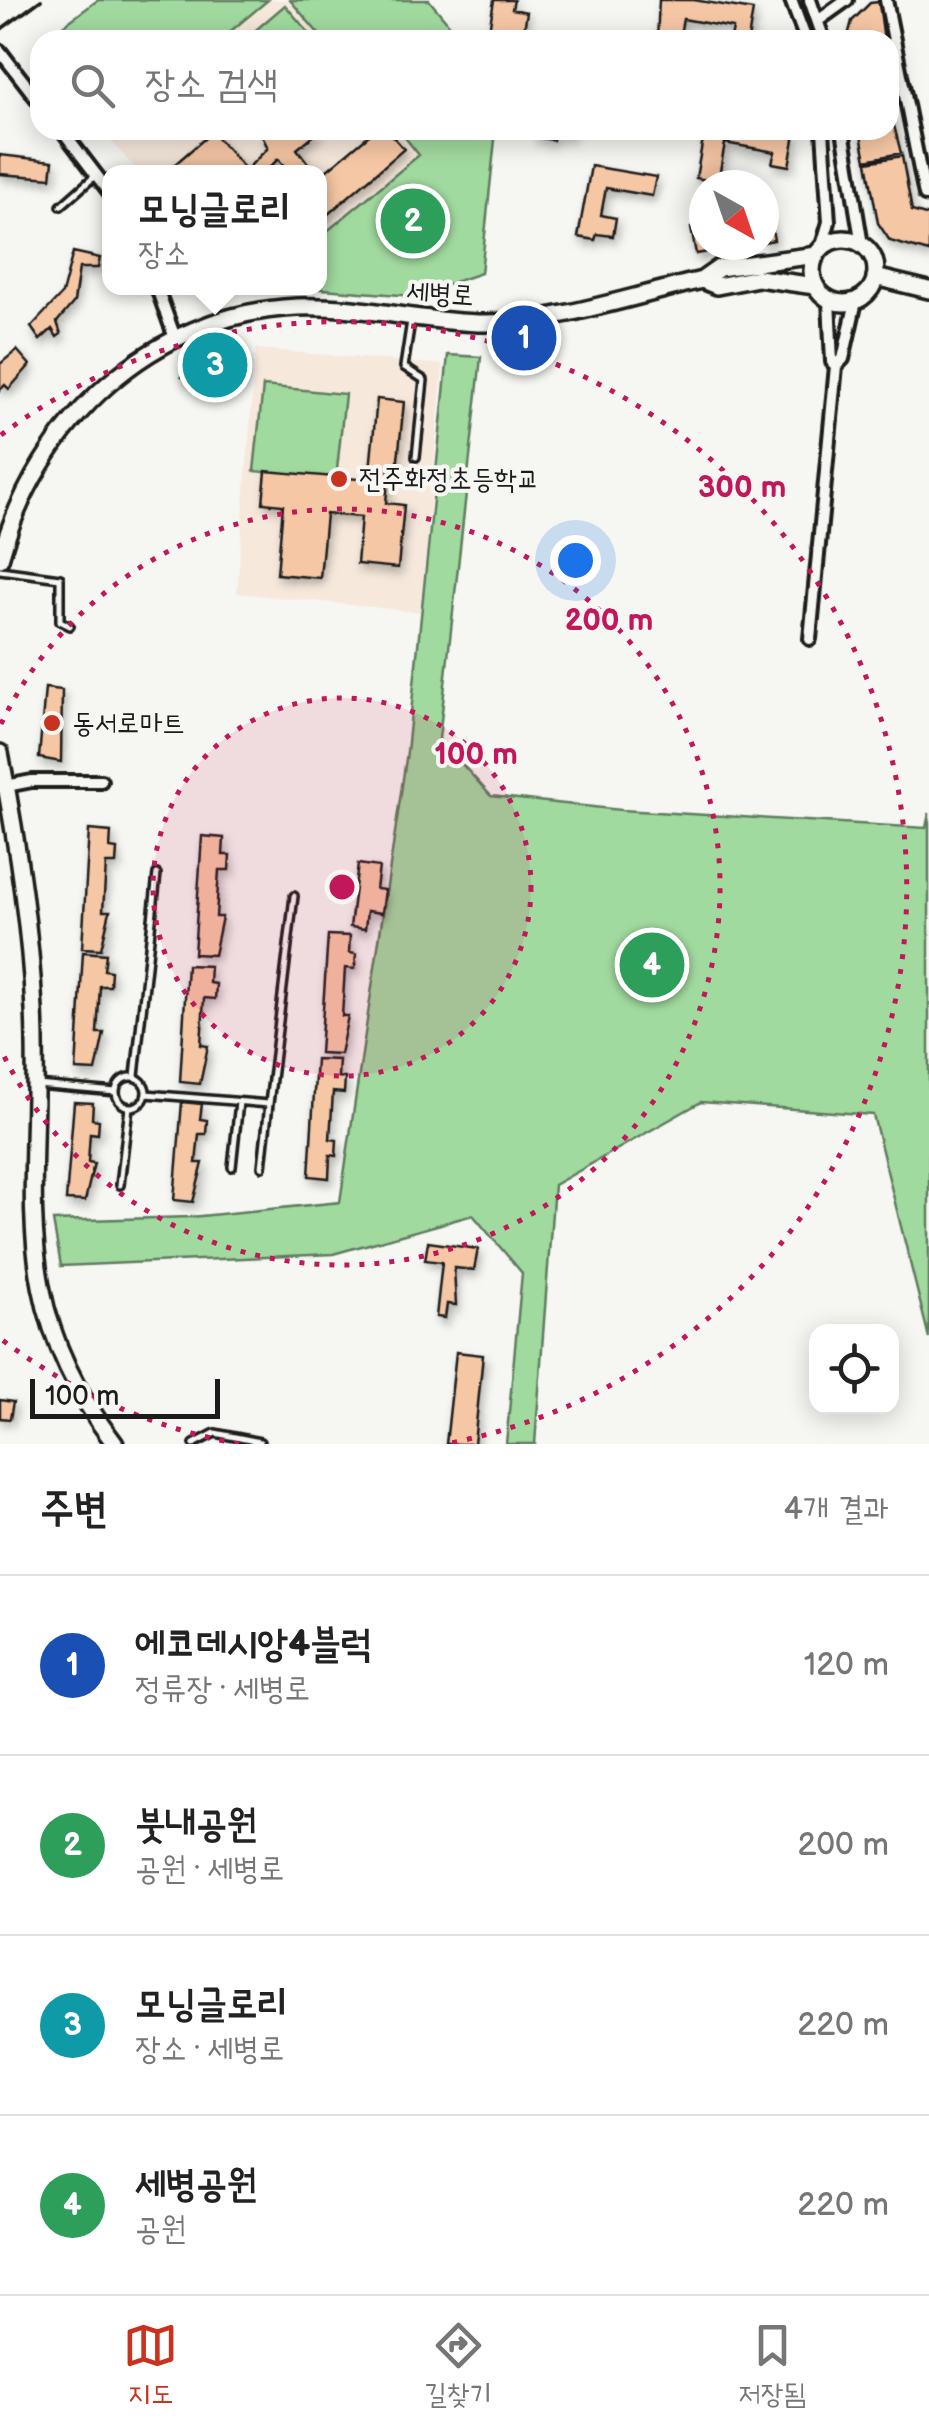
<!DOCTYPE html>
<html lang="ko">
<meta charset="utf-8">
<style>
body{margin:0;font-family:"Balsamiq Sans","Poor Story",sans-serif;background:#f2f2f2;color:#222}
.controls{position:absolute;right:30px;bottom:30px;display:grid;overflow:hidden;border-radius:20px;box-shadow:0 5px 25px #0003}
.controls button{width:90px;height:90px;display:grid;place-items:center;padding:0;border:0;border-bottom:2px solid #e0e0e0;background:#fff;color:#222;font:50px sans-serif}
.compass{position:absolute;left:689px;top:170px;width:90px;height:90px;border-radius:50%;background:#fff;box-shadow:0 5px 25px #0003;rotate:140deg}
.scale{position:absolute;left:30px;bottom:25px;width:190px;box-sizing:border-box;padding-left:10px;border:5px solid #1c1c1c;border-top:0;font-size:28px;line-height:35px;white-space:nowrap;color:#1c1c1c;-webkit-text-stroke:8px #f6f6f2;paint-order:stroke}
.you{position:absolute;left:575px;top:560px;width:35px;height:35px;margin:-25px;border:8px solid #fff;border-radius:50%;background:#1a73e8;box-shadow:0 0 0 15px #1a73e833}
.badge{display:grid;place-items:center;width:65px;height:65px;border-radius:50%;background:#c8321e;color:#fff;font-size:32px;font-weight:700}
.pin{position:absolute;translate:-50% -50%;border:5px solid #fff;box-shadow:0 2px 10px #0006}
.popup{position:absolute;left:102px;top:165px;width:225px;height:130px;box-sizing:border-box;display:grid;place-content:center;border-radius:20px;background:#fff;filter:drop-shadow(0 2px 8px #0005);font-size:32px;white-space:nowrap;color:#767676}
.popup b{font-size:38px;color:#222}
.popup::after{content:'';position:absolute;left:50%;top:100%;margin-left:-20px;border:20px solid transparent;border-top-color:#fff}
.list{margin:0;padding:0;list-style:none}
h2{display:flex;justify-content:space-between;align-items:center;height:130px;margin:0;padding:0 40px;font-size:42px}
h2 small{font-size:32px;font-weight:400;color:#767676}
.list li{display:grid;grid-template-columns:65px 1fr auto;gap:30px;align-items:center;box-sizing:border-box;height:180px;padding:0 40px;border-top:2px solid #e0e0e0}
.list b{display:block;font-size:38px;white-space:nowrap}
.list p{margin:0;font-size:32px;white-space:nowrap;color:#767676}
.list em{font-size:32px;font-style:normal;color:#767676}
.icon{flex:none;width:55px;height:55px;fill:none;stroke:currentColor;stroke-width:2;stroke-linecap:round;stroke-linejoin:round}
.map{position:relative;flex:none;width:929px;height:1444px;overflow:hidden}
.search{position:absolute;background:#fff;box-shadow:0 5px 25px #0003;left:30px;right:30px;top:30px;height:110px;display:flex;align-items:center;gap:25px;box-sizing:border-box;padding:0 35px;border-radius:30px;color:#767676;font-size:38px}
.sheet{height:850px;background:#fff}
nav{display:flex;justify-content:space-around;align-items:center;box-sizing:border-box;height:140px;border-top:2px solid #e0e0e0;background:#fff;font-size:28px;color:#767676}
nav a{display:grid;justify-items:center;gap:5px}
nav .on{color:#c8321e}
.map>svg:first-child{display:block}
.built{fill:#f6e8db}
.green{fill:#a1da9f;stroke:#5e7b5e;stroke-width:2.5}
.building{fill:#f6c7a5;stroke:#1c1c1c;stroke-width:2.5;filter:url(#shadow)}
.lines{fill:none;stroke-linecap:round;stroke-linejoin:round}
.lane-casing{stroke:#1c1c1c;stroke-width:12}
.street-casing{stroke:#1c1c1c;stroke-width:18}
.secondary-casing{stroke:#1c1c1c;stroke-width:22}
.lane{stroke:#f6f6f2;stroke-width:5}
.street{stroke:#f6f6f2;stroke-width:10}
.secondary{stroke:#f6f6f2;stroke-width:15}
.rail{stroke:#1c1c1c;stroke-width:4}
.ring{fill:none;stroke:#c2185b;stroke-width:5;stroke-dasharray:5 10}
.poi-dot{fill:#c8321e;stroke:#f6f6f2;stroke-width:4}
.labels{text-anchor:middle;dominant-baseline:central;stroke-width:8;stroke-linejoin:round;paint-order:stroke}
.street-label{font-size:28px;fill:#1c1c1c;stroke:#f6f6f2}
.poi-label{font-size:28px;fill:#1c1c1c;stroke:#f6f6f2;text-anchor:start}
.centre{fill:#c2185b;stroke:#f6f6f2;stroke-width:5}
.ring-label{font-size:30px;text-anchor:middle;font-weight:bold;fill:#c2185b;stroke:#f6f6f2;stroke-width:8;stroke-linejoin:round;paint-order:stroke}
</style>
<div class="map">
<svg width="929" height="1444" viewBox="0 0 929 1444">
<defs>
<filter id="shadow"><feDropShadow dx="3" dy="5.5" stdDeviation="5" flood-color="#0004"/></filter>
</defs>
<rect width="100%" height="100%" fill="#f6f6f2"/>
<filter id="ink" filterUnits="userSpaceOnUse"><feTurbulence type="fractalNoise" baseFrequency=".01" numOctaves="2"/><feDisplacementMap in="SourceGraphic" scale="20" xChannelSelector="R" yChannelSelector="G"/><feConvolveMatrix kernelMatrix="1 2 1 2 8 2 1 2 1" color-interpolation-filters="sRGB"/></filter>
<g filter="url(#ink)">
<path class="built" d="M269,0h21l34,40h-104z
M111,130h288l20,25 -99,82v-65h-181l-34,-37z
M256,349l187,16 -23,247 -183,-19z"/>
<path class="green" d="M98,0h170l-48,40h-176z
M290,0h139l33,40h-138z
M285,5l30,35h-71z
M399,130h97l-15,143 -68,23 -104,-8h11v-51l99,-82z
M448,355l33,2 -42,382 52,57 130,14 305,18 3,-15v525l-56,-223 -172,-13 -147,83 -19,259h-29l16,-171 -49,-58 -140,39 -272,12 -8,-45 138,-4 149,-15 67,-450z
M263,386l82,8 -9,85 -82,-8z"/>
<path class="building" d="M494,0h20l-2,9 15,3 -3,18 -35,1z
M659,0h35l59,10 -5,30 -17,-1 2,-11 -50,-9 -4,21h-22z
M879,2l5,38h-37l5,-19 18,-18z
M889,106l12,47 -35,7 -6,-30h29z
M269,130h51l-23,19 18,23h-26l-11,-13 -13,13 -90,-2 -1,-5 38,-33 34,38 22,-22 -6,-12z
M375,130h12l17,19 -84,72v-45z
M536,130h35l-1,6 -16,-3 -1,7 -18,-3z
M700,130l95,4 -6,32 -17,-3 3,-11 -50,-9 -7,39 -22,-4 8,-45z
M0,155l53,6 -2,17 -51,-4z
M902,156l10,55 17,5v36l-39,-11 -12,-18 -11,-61z
M591,166l65,11 -4,19 -46,-8 -5,27 15,3 -3,18 -16,-2 -2,6 -17,-3z
M769,214l5,26 -10,2v-27z
M704,226v19h44l-52,9 -5,-26z
M73,252l27,6 -2,10h-19l-5,34 -17,20 4,12 -4,3 -5,-8 -12,11 -9,-13 31,-33z
M17,350l13,15 -21,24 -4,-4 -5,5v-26z
M223,350l23,6 -3,26 -61,-5 6,-15z
M377,399l27,3 -7,67 -8,-1 -3,35 18,2 -6,63 -41,-4 4,-47 -35,-3 -6,64 -43,-4 6,-69 -20,-2 3,-32 103,9z
M45,688l17,2 -1,72 -22,-4z
M89,830l22,2 -1,16 7,1 -1,15h-10l-3,47h7l-9,38 -19,-1z
M202,836l22,2 -1,17h7l-1,15h-10l-3,47h6l-8,38 -20,-1z
M358,864l21,3 -3,22 9,1 -3,23 -15,-2 -2,18 -15,-2z
M328,935l22,1 -1,17 7,1 -1,15 -10,-1 -3,48h6l-8,38 -20,-1z
M83,952l23,2 -2,16 7,1 -1,15h-10l-3,47h7l-8,38 -20,-1z
M187,965l23,1 -1,17 7,1 -1,15 -11,-1 -3,47 7,1 -8,38 -20,-2z
M316,1059l23,1 -1,17 7,1 -1,15 -11,-1 -3,47 7,1 -1,16 -6,-1 -1,23 -20,-2z
M74,1102l19,1 -1,16 7,1 -1,14 -8,-1 -2,29 6,1 -9,38 -19,-1z
M182,1102l20,2 -2,15 7,1 -1,14h-7l-3,29h7l-10,39 -19,-2z
M428,1242l50,7 -4,21 -20,-2 2,37 -9,-1 -2,14 -9,-1 6,-55 -17,-2z
M456,1352l27,3 -9,89h-28z
M0,1400l13,2 -3,17 -10,-1z"/>
<g class="lines">
<defs>
<path id="lane" d="M61,206l34,-30
M411,321l-7,46 20,13 -8,77
M0,570l60,8v43l10,5
M135,1076l22,-202
M116 1092a15 15 0 1 1 30 0a15 15 0 1 1-30 0Z
M37,1085l79,7
M146,1094l123,10 25,-208
M232,1167l7,-65
M262,1167l7,-63
M120,1185l9,-78
M194,1444l21,-11 45,9"/>
<path id="street" d="M791,0l15,40
M810,0l14,40
M886,0l39,195 4,1
M819,20l28,-20
M0,51l40,52
M62,130l48,63
M843,130l19,115
M821,249l8,-27 -6,-92
M157,288l18,50
M836,366l7,-7 13,-58
M810,639l26,-273 -4,-4 -3,-62
M1,787l31,-6h69"/>
<path id="secondary" d="M812 271a32 32 0 1 1 64 0a32 32 0 1 1-64 0Z
M875,277l54,13
M702,280l15,6 41,-8 57,8
M0,559c38,-137 151,-245 297,-252 62,-3 126,16 189,16 72,-1 146,-27 216,-43l17,-12 98,-13
M0,753c16,83 30,172 34,257 9,173 -34,285 81,434"/>
</defs>
<use href="#lane" class="lane-casing"/>
<use href="#street" class="street-casing"/>
<use href="#secondary" class="secondary-casing"/>
<use href="#lane" class="lane"/>
<use href="#street" class="street"/>
<use href="#secondary" class="secondary"/>
<path class="rail" d="M0,30l41,-30"/>
</g>
</g>
<circle cx="342" cy="887" r="189" fill="#c2185b" fill-opacity=".12"/>
<g class="ring">
<circle cx="342" cy="887" r="189"/>
<path d="M1 724A378 378 0 1 1 1 1050"/>
<path d="M239 1444A566 566 0 0 1 1 1339M1 435A566 566 0 1 1 445 1444"/>
</g>
<g class="poi-dot">
<circle cx="339" cy="479" r="10"/>
<circle cx="52" cy="723" r="10"/>
</g>
<g class="labels">
<g class="street-label">
<text transform="translate(440 294) rotate(4)">세병로</text>
</g>
<g class="poi-label">
<text x="359" y="479">전주화정초등학교</text>
<text x="72" y="723">동서로마트</text>
</g>
</g>
<circle cx="342" cy="887" r="15" class="centre"/>
<g class="ring-label">
<text x="742" y="497">300 m</text>
<text x="609" y="630">200 m</text>
<text x="476" y="764">100 m</text>
</g>
</svg>
<div class="controls">
<button><svg class="icon" aria-label="locate" viewBox="0 0 24 24"><circle cx="12" cy="12" r="6"/><path d="M12 2v4M12 18v4M2 12h4M18 12h4"/></svg></button>
</div>
<svg class="compass" viewBox="-18 -18 36 36"><path d="M0-13l5 13h-10z" fill="#e53935"/><path d="M0 13l5-13h-10z" fill="#767676"/></svg>
<div class="scale">100 m</div>
<div class="you"></div>
<div class="pin badge" style="left:524px;top:338px;background:#1a4fb4">1</div>
<div class="pin badge" style="left:413px;top:221px;background:#2e9e5b">2</div>
<div class="pin badge" style="left:215px;top:365px;background:#0f9aa8">3</div>
<div class="popup"><b>모닝글로리</b>장소</div>
<div class="pin badge" style="left:652px;top:965px;background:#2e9e5b">4</div>
<div class="search"><svg class="icon" aria-label="search" viewBox="0 0 24 24"><circle cx="10" cy="10" r="6"/><path d="M15 15l6 6"/></svg>장소 검색</div>
</div>
<section class="sheet">
<h2>주변<small>4개 결과</small></h2>
<ul class="list">
<li><span class="badge" style="background:#1a4fb4">1</span><div><b>에코데시앙4블럭</b><p>정류장 · 세병로</p></div><em>120 m</em></li>
<li><span class="badge" style="background:#2e9e5b">2</span><div><b>붓내공원</b><p>공원 · 세병로</p></div><em>200 m</em></li>
<li><span class="badge" style="background:#0f9aa8">3</span><div><b>모닝글로리</b><p>장소 · 세병로</p></div><em>220 m</em></li>
<li><span class="badge" style="background:#2e9e5b">4</span><div><b>세병공원</b><p>공원</p></div><em>220 m</em></li>
</ul>
</section>
<nav>
<a class="on"><svg class="icon" aria-label="map" viewBox="0 0 24 24"><path d="M3 6l6-2 6 2 6-2v14l-6 2-6-2-6 2zM9 4v14M15 6v14"/></svg>지도</a>
<a><svg class="icon" aria-label="directions" viewBox="0 0 24 24"><path d="M12 3l9 9-9 9-9-9zM9 14v-3h6M13 9l2 2-2 2"/></svg>길찾기</a>
<a><svg class="icon" aria-label="saved" viewBox="0 0 24 24"><path d="M7 4h10v16l-5-4-5 4z"/></svg>저장됨</a>
</nav>
